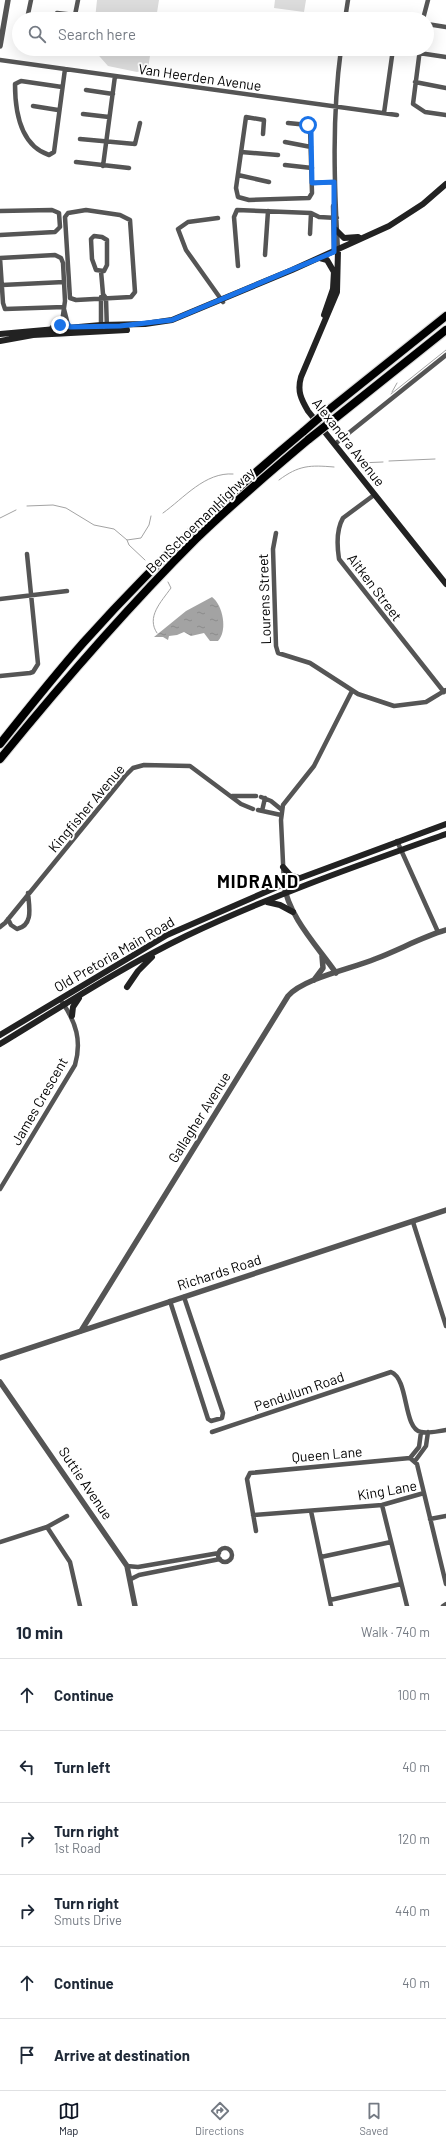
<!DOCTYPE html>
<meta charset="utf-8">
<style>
body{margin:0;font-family:Barlow,sans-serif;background:#f6f6f7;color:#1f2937}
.stop{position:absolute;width:12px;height:12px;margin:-9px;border:3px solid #1a73e8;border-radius:50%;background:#fff}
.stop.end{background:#1a73e8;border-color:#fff;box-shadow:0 1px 4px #0008}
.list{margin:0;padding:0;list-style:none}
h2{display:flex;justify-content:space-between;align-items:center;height:52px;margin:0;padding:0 16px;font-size:17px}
h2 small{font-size:13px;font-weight:400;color:#747a83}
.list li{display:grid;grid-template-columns:26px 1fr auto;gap:12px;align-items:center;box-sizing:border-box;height:72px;padding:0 16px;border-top:1px solid #e0e1e3}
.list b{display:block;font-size:15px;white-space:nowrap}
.list p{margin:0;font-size:13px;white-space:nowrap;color:#747a83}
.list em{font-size:13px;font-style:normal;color:#747a83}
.icon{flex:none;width:22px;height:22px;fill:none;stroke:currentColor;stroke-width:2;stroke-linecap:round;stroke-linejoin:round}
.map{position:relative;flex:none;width:446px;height:1606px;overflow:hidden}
.search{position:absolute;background:#fff;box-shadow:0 4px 16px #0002;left:12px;right:12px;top:12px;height:44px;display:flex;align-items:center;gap:10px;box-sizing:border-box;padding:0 14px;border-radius:22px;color:#747a83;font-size:15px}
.sheet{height:484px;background:#fff}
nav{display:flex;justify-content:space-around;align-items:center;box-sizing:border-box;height:56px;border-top:1px solid #e0e1e3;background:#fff;font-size:11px;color:#747a83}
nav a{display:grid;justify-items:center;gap:2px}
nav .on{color:#111827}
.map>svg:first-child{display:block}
.garden{fill:#dcdcdc}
.water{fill:url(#water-ripples)}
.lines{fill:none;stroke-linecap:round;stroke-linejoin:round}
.stream{stroke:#a3a3a3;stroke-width:1}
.motorway-casing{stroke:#dbdbdb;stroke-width:10}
.minor{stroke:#555;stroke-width:4.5}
.tertiary{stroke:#555;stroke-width:5.5}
.secondary{stroke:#222;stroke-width:6}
.motorway{stroke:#000;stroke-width:8}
.motorway-bridge-casing{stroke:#dbdbdb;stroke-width:10;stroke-linecap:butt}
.motorway-bridge{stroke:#000;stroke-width:8}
.route{stroke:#1a73e8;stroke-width:5}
.labels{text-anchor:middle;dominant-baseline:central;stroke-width:4;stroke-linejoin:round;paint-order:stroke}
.street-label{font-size:14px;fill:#000;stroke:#fff}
.district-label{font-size:18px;font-weight:bold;letter-spacing:1px;fill:#000;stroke:#fff}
</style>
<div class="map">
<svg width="446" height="1606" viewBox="0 0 446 1606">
<defs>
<pattern id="water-ripples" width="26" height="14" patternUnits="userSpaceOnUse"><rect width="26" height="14" fill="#a3a3a3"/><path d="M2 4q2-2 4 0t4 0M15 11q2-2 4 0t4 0" fill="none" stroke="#8b8b8b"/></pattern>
</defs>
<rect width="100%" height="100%" fill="#fff"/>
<path class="garden" d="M97,0h62l-3,19h-61z
M275,0h31l-2,12 -30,-4z
M93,49h58l-3,20 -11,3 -29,-6z"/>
<path class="water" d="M212,597c11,8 16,34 6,44h-8l-6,-8 -13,3 -7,-4 -7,3 -8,1 -1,4 -5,-3h-9l32,-26z"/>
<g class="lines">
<path class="stream" d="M392,392l5,-9
M391,394l55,-44
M335,434l10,-2
M389,461l46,-2
M359,463l24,-1
M279,480c20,-15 31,-15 55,-13
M27,506l26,-1 13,3 28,17 20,4 13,11 14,-2 8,-13 2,-9
M163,513c21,-15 42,-41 70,-39
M0,518l16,-8
M127,540l2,5 16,15
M157,633c-11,-16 4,-31 14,-45l-3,-6"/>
<defs>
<path id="motorway" d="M326,412l120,-96
M333,420l113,-90
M0,744c27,-34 54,-68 83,-101 68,-76 143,-147 221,-212
M0,759c62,-76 126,-150 196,-220 36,-35 75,-68 113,-100"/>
</defs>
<use href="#motorway" class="motorway-casing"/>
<path class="minor" d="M27,19l4,-19
M54,19l3,-6 18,2 3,-15
M345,19l3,-19
M423,19l5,-19
M427,24l19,3
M35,49l13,2
M420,49l-7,55 12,8 21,3
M419,53l27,4
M0,60l397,55
M415,82l31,6
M62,87l-41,-6 -6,3c0,26 4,61 34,71l5,-3 11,-83
M86,90l27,4
M33,106l25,4
M384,113l9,-64
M83,114l26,3
M263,134l1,-14 -18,-3 -10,71 2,9 11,3 60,-2 3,-5 -2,-65 -2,-3 -20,-2
M80,139l55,5 5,-21
M285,142l26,5
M241,152l37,3
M76,162l53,6
M285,165l27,3
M103,166l12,-90
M238,175l31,7
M312,183l22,-1
M333,206l1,46
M86,210l34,5 10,5 5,72 -4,5 -55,3 -6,-2 -5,-81 3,-4z
M0,211l52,-1 7,3 1,14 -5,5 -55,3
M218,218l-30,4 -10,7 8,21 37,52
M310,234l1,-21
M94,236l8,1 5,3v25l-3,6 -8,-1 -4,-11 -1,-20z
M338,250c-4,-67 -6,-134 3,-201
M265,255l3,-44
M0,258l55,-3 6,3 2,5 2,38 -3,21
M0,258l3,45 2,6 59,-2
M238,266l-4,-49 3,-7 74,3 8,4 18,1
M101,271l2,23 3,4 1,33
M2,285l62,-3
M101,297v31
M64,309l4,16
M52,327l10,-5 5,1
M335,444l111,-89
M374,495l-31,23c-7,12 -6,28 -4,41l105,133
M276,533l-3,16 3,97 2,7 32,10 48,31 36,12 32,-4 20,-12
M0,599l67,-8
M0,676l30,-3 3,-1 5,-8 -11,-110
M232,796h24
M261,797l10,4 11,9
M258,810l23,5
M262,811l3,-13
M397,841l41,91
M284,884l-3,-64 2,-15 31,-39 38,-75
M8,919l3,6 6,4c17,-4 12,-23 11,-36
M0,927l5,-4 120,-147 8,-8 11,-3 46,1 51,38 12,5
M0,1189l75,-124c7,-24 1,-43 -13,-63
M413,1222l33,104
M170,1301l38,118 3,2 11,-3 1,-5 -39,-116
M212,1432l179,-60c18,7 12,57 30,60 7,2 17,-1 25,-2
M410,1458l9,-11 2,-15
M415,1461l11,-15 2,-14
M382,1505l25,101
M311,1511l20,95
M253,1515l129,-10 42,-12
M430,1519l16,-3
M47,1527l23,35 10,44
M256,1531l-9,-52 3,-6 160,-15 7,6 29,120
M0,1542l47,-15 20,-11
M218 1555a7 7 0 1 1 14 0a7 7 0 1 1-14 0Z
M321,1557l70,-15
M127,1566l11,1 81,-14
M131,1579l8,-4 81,-16
M330,1600l71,-16
M443,1606l3,-2"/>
<path class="tertiary" d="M0,46l8,-46
M284,884c4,32 34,63 52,89
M314,980l9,-12 -1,-12
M81,1331l207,-335c16,-18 63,-27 87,-37 24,-9 47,-22 71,-29
M0,1358l446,-148
M0,1382l127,184 8,40"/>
<path class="secondary" d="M336,230l8,8 14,-1
M338,250l-1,42 -36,85c-4,14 0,22 7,34l138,173
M320,258l7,2 7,12
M324,315l9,-26 1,-18
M0,334l101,-9 44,-1 27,-4 120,-50 97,-44 34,-22 23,-20
M0,341l33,-6 94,-5
M283,867l7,8 9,3
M267,902l13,3 13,7
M127,987l11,-16 14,-14
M72,1016l1,-9 6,-9
M0,1035l167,-100 117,-51 162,-60
M0,1044c61,-37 122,-77 186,-108 84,-40 173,-71 260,-102"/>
<use href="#motorway" class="motorway"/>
<defs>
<path id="motorway-bridge" d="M304,431l22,-19
M309,439l24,-19"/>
</defs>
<use href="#motorway-bridge" class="motorway-bridge-casing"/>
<use href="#motorway-bridge" class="motorway-bridge"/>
</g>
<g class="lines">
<path class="route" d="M60,325l2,-3 5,1 3,4 50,-1 52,-6 162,-68v-70l-22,1 -1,-53 -3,-5"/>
</g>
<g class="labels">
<g class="street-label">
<text transform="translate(200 77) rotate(8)">Van Heerden Avenue</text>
<text transform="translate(349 442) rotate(52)">Alexandra Avenue</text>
<text transform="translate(200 520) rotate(-44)">Ben Schoeman Highway</text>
<text transform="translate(375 587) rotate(53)">Aitken Street</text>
<text transform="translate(264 599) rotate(-92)">Lourens Street</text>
<text transform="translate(86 808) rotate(-50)">Kingfisher Avenue</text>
<text transform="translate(114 954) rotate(-30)">Old Pretoria Main Road</text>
<text transform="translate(39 1101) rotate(-60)">James Crescent</text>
<text transform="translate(199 1117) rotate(-58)">Gallagher Avenue</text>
<text transform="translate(219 1272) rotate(-18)">Richards Road</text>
<text transform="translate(299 1391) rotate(-19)">Pendulum Road</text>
<text transform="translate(327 1454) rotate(-5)">Queen Lane</text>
<text transform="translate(86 1483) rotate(56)">Suttie Avenue</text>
<text transform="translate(387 1490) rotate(-10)">King Lane</text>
</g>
<g class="district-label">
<text x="258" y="881">MIDRAND</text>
</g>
</g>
</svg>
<div class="stop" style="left:308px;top:125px"></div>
<div class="stop end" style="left:60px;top:325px"></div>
<div class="search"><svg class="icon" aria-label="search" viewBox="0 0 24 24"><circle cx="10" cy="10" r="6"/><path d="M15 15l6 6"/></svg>Search here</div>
</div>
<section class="sheet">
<h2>10 min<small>Walk · 740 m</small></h2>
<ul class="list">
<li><svg class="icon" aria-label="ahead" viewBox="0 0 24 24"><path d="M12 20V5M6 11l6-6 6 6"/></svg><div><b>Continue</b></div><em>100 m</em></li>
<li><svg class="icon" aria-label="left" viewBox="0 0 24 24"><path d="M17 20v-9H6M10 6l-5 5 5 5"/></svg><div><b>Turn left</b></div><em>40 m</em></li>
<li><svg class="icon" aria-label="right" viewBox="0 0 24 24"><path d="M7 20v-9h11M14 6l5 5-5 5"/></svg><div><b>Turn right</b><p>1st Road</p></div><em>120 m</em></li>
<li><svg class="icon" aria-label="right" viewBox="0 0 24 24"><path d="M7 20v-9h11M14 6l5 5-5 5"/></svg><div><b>Turn right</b><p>Smuts Drive</p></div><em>440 m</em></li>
<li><svg class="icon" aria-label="ahead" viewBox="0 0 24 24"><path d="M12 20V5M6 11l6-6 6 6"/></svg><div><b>Continue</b></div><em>40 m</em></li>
<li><svg class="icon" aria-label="arrive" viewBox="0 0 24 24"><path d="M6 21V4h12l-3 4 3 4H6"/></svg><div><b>Arrive at destination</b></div></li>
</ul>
</section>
<nav>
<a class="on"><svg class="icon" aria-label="map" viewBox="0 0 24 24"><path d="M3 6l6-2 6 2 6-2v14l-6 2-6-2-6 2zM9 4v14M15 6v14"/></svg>Map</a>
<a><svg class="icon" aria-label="directions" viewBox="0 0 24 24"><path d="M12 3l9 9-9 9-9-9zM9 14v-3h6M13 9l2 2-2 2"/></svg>Directions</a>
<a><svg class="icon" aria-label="saved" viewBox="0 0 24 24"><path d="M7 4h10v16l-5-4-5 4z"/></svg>Saved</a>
</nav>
